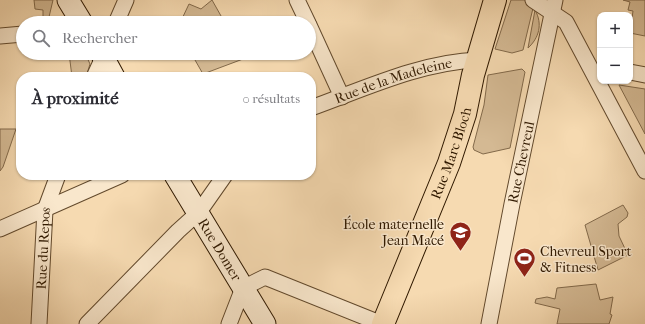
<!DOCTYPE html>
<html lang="fr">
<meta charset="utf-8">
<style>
body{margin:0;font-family:"IM FELL French Canon",serif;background:#f7f7f7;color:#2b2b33}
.controls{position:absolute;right:12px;top:12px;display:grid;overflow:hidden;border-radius:8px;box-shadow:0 1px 3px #0004}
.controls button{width:36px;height:36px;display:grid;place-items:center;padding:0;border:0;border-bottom:1px solid #e1e1e2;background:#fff;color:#2b2b33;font:20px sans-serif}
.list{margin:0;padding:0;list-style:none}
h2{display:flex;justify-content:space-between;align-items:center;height:52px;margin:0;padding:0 16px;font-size:17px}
h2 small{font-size:13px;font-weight:400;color:#7c7c81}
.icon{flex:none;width:22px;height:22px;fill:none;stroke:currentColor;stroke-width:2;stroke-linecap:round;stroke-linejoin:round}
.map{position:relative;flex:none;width:645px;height:324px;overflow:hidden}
.search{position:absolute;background:#fff;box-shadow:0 1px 3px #0004;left:16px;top:16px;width:300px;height:44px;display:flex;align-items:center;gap:10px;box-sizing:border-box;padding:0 14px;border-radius:22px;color:#7c7c81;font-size:15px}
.panel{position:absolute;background:#fff;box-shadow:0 1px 3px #0004;left:16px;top:72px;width:300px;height:108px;border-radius:16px}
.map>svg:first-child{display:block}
.green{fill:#d4b993;stroke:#82694a}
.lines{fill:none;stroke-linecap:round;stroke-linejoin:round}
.street-casing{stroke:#62492c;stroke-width:17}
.secondary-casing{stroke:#301900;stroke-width:23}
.primary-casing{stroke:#301900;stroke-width:24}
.street{stroke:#f9e7cc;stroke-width:15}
.secondary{stroke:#f9e7cc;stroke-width:21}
.primary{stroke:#f6dab1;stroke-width:22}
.labels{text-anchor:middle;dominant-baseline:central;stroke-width:3;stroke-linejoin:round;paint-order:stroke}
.street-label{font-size:14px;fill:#301900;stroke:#f9e7cc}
.poi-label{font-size:14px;fill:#301900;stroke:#f9e7cc;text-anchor:end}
</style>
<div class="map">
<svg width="645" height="324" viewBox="0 0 645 324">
<rect width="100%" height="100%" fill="#f6dab1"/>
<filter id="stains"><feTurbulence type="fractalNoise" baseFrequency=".005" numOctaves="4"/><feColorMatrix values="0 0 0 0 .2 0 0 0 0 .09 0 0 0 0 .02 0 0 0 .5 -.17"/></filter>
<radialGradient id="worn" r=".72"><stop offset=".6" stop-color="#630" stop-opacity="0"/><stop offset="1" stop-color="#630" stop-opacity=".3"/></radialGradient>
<path class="green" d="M34,0h19l-4,17 -6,1v-8l-8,-1z
M212,0l13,23h-45l9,-19 12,5z
M511,0h15l8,4 -11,46 -11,3 -17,-4z
M645,0v36l-15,-3 3,-22 -5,-1 2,-8 -7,-2z
M535,10c8,14 4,28 -7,38z
M69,53h16l5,11 -4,13h-14z
M191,53h68l-56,21z
M522,69l3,3 -15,76 -27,6 -9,-4 -1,-3 11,-42 4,-30z
M619,85l26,4v45z
M0,129h16l-13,38 -3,4z
M623,205l5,8 -1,4 -9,7 1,12 9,19 -30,15 -13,-45z
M596,284l4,16 13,-3 -3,17 2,1 -3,9h-52l3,-15 -25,-6 1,-4 11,-2 8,2 2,-11z"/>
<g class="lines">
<defs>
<g id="street">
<path d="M297,0l11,23"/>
<path d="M533,0l33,22 79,149"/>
<path d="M116,23l10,-23"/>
<path d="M309,25l33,72"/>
<path d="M0,36l23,-2"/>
<path d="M630,72l15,3"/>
<path d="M94,77l11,-24"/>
<path id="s1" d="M311,108c53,-19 110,-46 167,-48"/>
<path d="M0,229l122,-54"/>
<path id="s2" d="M39,324l6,-114 13,-35"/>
<path d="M87,324l91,-93 21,-19 26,-37"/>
<path d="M229,324l14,-36 22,-11 117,47"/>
<path id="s3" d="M489,324l23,-120 43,-204"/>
</g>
<g id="secondary">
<path d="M68,0l14,23"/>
<path d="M101,53l13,24"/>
<path id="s4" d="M175,175l90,149"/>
</g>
<g id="primary">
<path id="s5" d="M383,324l66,-161 16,-49 8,-39 22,-75"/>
</g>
</defs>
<use href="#street" class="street-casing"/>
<use href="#secondary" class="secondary-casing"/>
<use href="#primary" class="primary-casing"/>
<use href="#street" class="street"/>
<use href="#secondary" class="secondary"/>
<use href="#primary" class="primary"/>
</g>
<defs>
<symbol id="school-pin" viewBox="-11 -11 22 30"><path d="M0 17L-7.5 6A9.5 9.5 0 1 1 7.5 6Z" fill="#8f2418" stroke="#f9e7cc"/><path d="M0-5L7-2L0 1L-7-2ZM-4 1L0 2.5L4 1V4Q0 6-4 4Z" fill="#fff"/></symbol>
<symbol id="stadium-pin" viewBox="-11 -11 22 30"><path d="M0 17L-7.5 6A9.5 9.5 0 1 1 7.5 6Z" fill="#8f2418" stroke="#f9e7cc"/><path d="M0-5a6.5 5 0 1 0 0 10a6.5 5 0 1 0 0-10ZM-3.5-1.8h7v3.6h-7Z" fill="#fff"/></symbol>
</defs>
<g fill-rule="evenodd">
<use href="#school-pin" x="448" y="220" width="25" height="34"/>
<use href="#stadium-pin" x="512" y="246" width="25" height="34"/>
</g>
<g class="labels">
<g class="street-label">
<text stroke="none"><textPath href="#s1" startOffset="87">Rue de la Madeleine</textPath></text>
<text stroke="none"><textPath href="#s5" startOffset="184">Rue Marc Bloch</textPath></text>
<text stroke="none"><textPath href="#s3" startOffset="165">Rue Chevreul</textPath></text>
<text stroke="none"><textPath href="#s2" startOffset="76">Rue du Repos</textPath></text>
<text stroke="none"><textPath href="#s4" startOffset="87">Rue Domer</textPath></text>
</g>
<g class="poi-label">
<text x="444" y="224">École maternelle<tspan x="444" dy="16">Jean Macé</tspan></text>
<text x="540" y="251" text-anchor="start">Chevreul Sport<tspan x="540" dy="16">&amp; Fitness</tspan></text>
</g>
</g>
<rect width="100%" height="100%" filter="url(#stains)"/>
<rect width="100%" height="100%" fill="url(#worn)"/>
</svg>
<div class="controls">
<button>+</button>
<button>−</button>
</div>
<div class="search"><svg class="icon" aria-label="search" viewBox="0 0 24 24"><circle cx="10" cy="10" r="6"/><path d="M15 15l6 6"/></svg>Rechercher</div>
<section class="panel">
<h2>À proximité<small>0 résultats</small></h2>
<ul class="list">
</ul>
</section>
</div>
